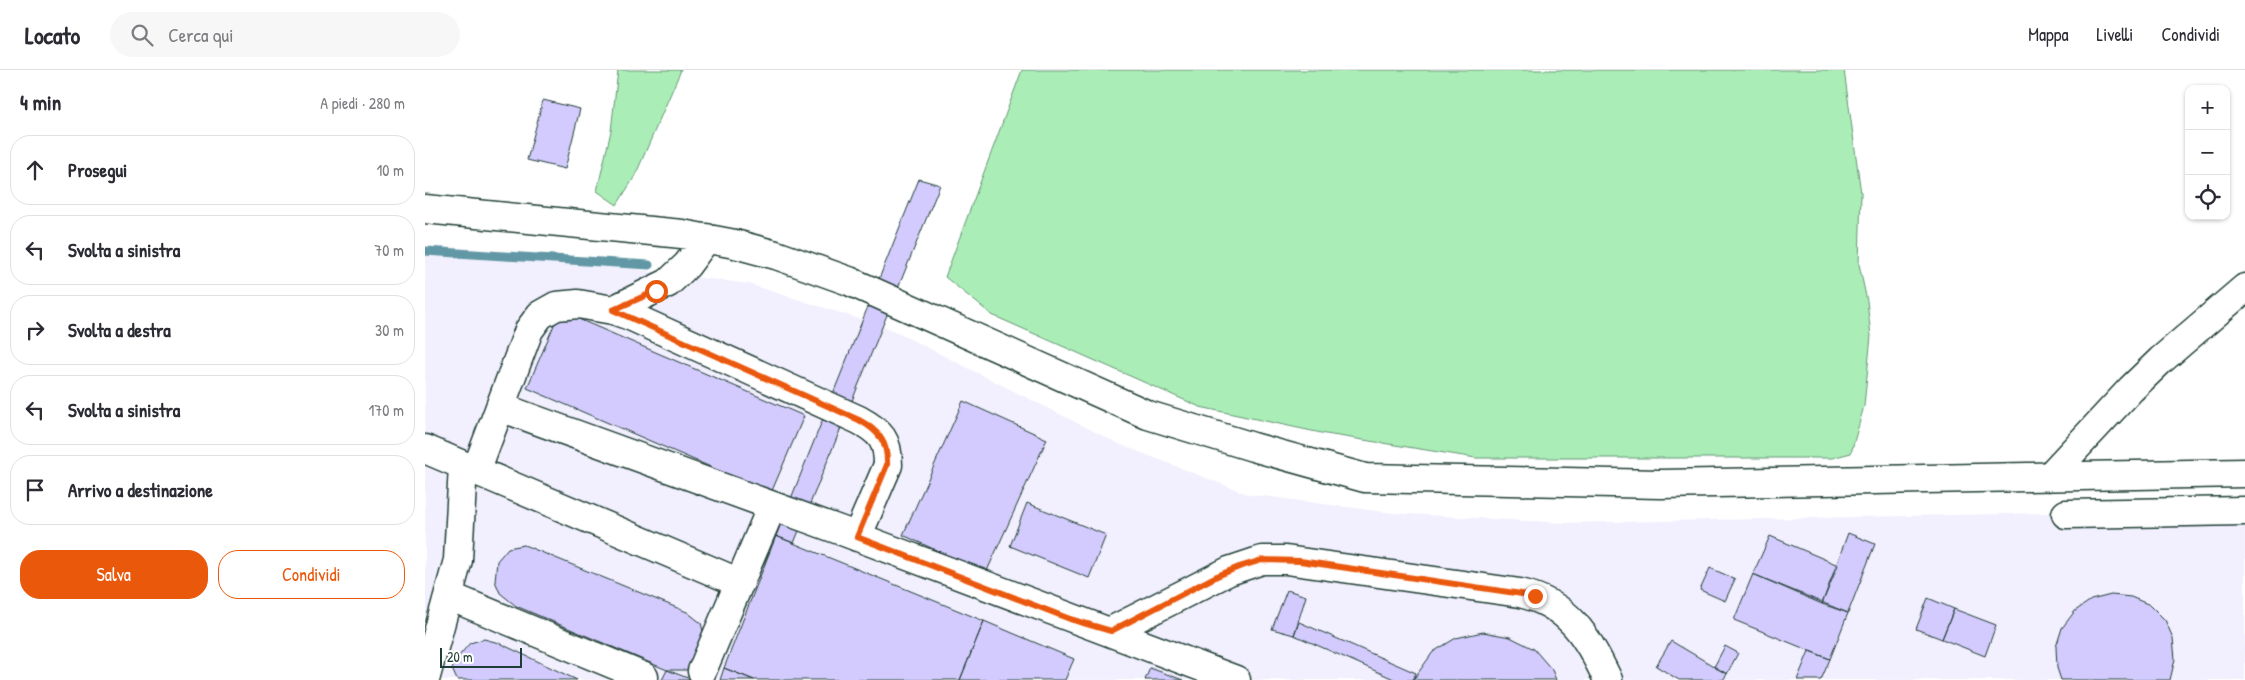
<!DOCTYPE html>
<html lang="it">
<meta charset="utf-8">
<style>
body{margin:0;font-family:"Patrick Hand",sans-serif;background:#f7f7f7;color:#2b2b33}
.controls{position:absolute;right:15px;top:15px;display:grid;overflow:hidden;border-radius:10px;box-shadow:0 1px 4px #0004}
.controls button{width:45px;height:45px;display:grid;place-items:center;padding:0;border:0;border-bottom:1px solid #e1e1e2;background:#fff;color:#2b2b33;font:25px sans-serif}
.scale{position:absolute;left:15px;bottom:12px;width:82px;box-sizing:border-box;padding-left:5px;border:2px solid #1f3d34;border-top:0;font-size:14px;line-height:18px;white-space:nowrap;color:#1f3d34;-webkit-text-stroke:4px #fff;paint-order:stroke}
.stop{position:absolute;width:15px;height:15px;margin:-11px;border:4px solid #ea580c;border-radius:50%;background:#fff}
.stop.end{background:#ea580c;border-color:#fff;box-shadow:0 1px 5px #0008}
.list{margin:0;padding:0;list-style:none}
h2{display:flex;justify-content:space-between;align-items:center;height:65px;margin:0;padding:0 20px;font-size:21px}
h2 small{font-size:16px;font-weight:400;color:#7c7c81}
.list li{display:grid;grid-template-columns:32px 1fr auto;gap:15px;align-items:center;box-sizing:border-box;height:70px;margin:0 10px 10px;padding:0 10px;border:1px solid #e1e1e2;border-radius:20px}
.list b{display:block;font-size:19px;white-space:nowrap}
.list em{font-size:16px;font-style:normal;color:#7c7c81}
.actions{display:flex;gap:10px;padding:15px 20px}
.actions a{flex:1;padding:11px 0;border:1px solid #ea580c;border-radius:20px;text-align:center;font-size:18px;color:#ea580c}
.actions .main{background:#ea580c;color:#fff}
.icon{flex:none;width:28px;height:28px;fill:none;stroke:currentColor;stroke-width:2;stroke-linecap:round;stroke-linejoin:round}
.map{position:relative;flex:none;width:1820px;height:610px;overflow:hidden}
header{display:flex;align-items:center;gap:30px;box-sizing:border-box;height:70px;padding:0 25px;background:#fff;border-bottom:1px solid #e1e1e2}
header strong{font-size:24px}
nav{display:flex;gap:28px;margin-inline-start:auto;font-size:18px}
.search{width:350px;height:45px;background:#f7f7f7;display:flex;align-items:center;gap:12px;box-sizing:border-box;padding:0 18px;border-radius:28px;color:#7c7c81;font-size:19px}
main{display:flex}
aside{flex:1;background:#fff}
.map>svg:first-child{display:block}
.built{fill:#f2effe}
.green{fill:#abedb7;stroke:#659576}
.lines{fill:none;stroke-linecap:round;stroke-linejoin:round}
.stream{stroke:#6298a5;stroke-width:9}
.building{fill:#d3cbfd;stroke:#1f3d34}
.minor-casing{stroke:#1f3d34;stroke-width:31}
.minor{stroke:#fff;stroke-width:28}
.route{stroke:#ea580c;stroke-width:6}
</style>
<header>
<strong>Locato</strong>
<div class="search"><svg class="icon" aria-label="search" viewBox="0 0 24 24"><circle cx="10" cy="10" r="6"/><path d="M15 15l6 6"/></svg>Cerca qui</div>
<nav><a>Mappa</a><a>Livelli</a><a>Condividi</a></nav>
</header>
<main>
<aside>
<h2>4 min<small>A piedi · 280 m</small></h2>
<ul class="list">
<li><svg class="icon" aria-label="ahead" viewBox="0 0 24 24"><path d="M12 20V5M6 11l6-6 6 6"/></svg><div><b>Prosegui</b></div><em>10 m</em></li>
<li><svg class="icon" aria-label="left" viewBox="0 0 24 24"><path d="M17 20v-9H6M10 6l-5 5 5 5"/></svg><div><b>Svolta a sinistra</b></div><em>70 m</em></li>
<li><svg class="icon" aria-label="right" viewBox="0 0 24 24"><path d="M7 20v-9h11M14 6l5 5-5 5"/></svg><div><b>Svolta a destra</b></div><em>30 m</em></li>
<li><svg class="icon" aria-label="left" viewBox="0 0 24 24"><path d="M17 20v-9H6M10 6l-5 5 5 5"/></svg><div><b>Svolta a sinistra</b></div><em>170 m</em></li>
<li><svg class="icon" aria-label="arrive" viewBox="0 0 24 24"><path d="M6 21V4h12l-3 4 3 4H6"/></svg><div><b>Arrivo a destinazione</b></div></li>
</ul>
<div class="actions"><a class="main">Salva</a><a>Condividi</a></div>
</aside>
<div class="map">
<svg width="1820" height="610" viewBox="0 0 1820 610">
<rect width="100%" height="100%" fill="#fff"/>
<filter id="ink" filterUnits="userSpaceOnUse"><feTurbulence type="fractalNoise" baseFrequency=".02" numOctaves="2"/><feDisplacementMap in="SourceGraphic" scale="10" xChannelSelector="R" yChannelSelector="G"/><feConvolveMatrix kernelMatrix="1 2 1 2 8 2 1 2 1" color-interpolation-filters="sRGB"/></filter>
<g filter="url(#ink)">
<path class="built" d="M0,176l54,3 270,35 139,44 231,116 128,50 145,19 172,10 681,-14v171h-1820z"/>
<path class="green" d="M193,0h63l-46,106 -18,29 -20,-14 14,-60z
M597,0h822l17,123 -2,71 8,37 4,35 -7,70 -13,47 -19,5h-356l-150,-24 -126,-27 -208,-92 -47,-38z"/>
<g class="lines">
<path class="stream" d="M0,181l224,14"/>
</g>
<path class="building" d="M118,30l37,9 -15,60 -38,-9z
M494,109l21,6 -146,358 -18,-7z
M135,241l244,105 -33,77 -244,-105z
M538,331l84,38 -61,134 -83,-38z
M602,433l79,32 -17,43 -79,-32z
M1423,463l27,11 -27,69 -26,-9z
M351,466l208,85 -24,59h-206l-30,-12z
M1345,466l68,29 -16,39 -69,-30z
M99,475l163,67 14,11 4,16 -4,19 -15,12h-19l-151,-64 -16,-13 -5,-12 2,-20 11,-13z
M1285,498l25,11 -10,22 -25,-11z
M1328,504l95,39 -18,46 -96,-39z
M862,520l19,6 -12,39 -22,-6z
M1686,525l20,2 19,8 15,15 8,18 2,21 -5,21h-109l-4,-12 -1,-21 6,-19 13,-17 16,-11z
M1503,528l26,11 -12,30 -26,-10z
M1529,539l42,16 -11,31 -43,-17z
M559,551l90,38 -9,21h-105z
M874,552l117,51 -3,7h-17l-102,-45z
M1058,562l27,5 24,12 18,21 4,10h-143l20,-28 23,-14z
M59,569l15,4 78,37h-120l-5,-11 6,-12 12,-14z
M1246,571l56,33 -4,6h-44l-23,-14z
M1300,576l13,7 -11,21 -13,-7z
M1384,581l21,8 -9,21h-24z
M299,598l30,12h-34z
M725,598l33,12h-38z
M242,600l26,10h-31z"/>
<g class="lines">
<defs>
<path id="minor" d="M0,139l257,25 53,10 41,11 73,26 299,134 105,32 112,31 295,6 585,-11
M188,240l55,-27 19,-18 20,-27
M75,337l29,-77 11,-15 16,-9 22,-2 35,6 17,6 229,104c22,12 29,20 29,45l-31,72
M0,379l315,134
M51,401l24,-64 342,124 394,149
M1624,407l82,-88 30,-29 84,-72
M1641,444l179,-3
M24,526l195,81
M686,561l118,-60 33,-11h24l234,33c49,11 68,44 88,87
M277,601l70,-165
M0,610l33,-120 5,-95"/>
</defs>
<use href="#minor" class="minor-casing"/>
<use href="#minor" class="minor"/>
</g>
</g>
<g class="lines" filter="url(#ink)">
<path class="route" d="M231,221l-43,19 246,110c20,11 29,22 28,45l-30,72 213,82 41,12 106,-55 22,-9 23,-7 38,1 235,35"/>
</g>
</svg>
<div class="controls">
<button>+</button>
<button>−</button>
<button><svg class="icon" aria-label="locate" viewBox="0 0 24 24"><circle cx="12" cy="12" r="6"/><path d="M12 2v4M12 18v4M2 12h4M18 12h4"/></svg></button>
</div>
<div class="scale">20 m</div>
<div class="stop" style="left:231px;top:221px"></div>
<div class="stop end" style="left:1110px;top:526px"></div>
</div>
</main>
